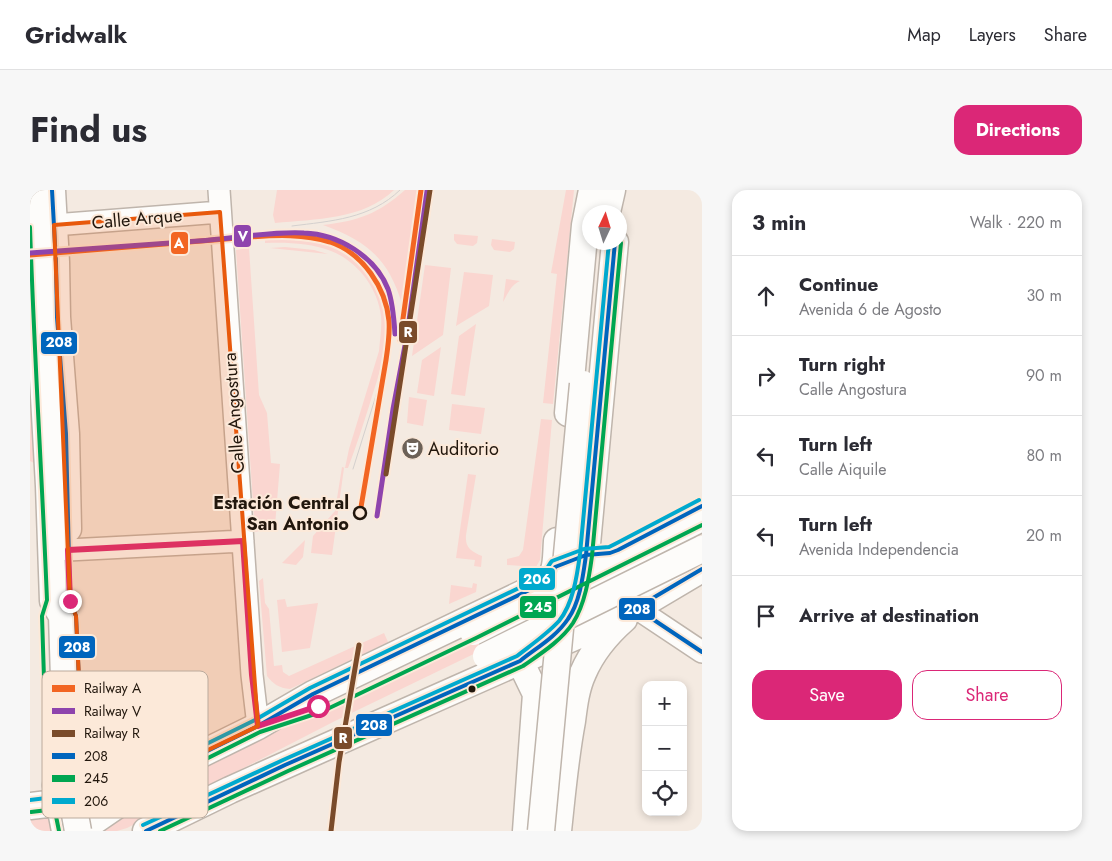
<!DOCTYPE html>
<meta charset="utf-8">
<style>
body{margin:0;font-family:Jost,sans-serif;background:#f7f7f7;color:#2b2b33}
.controls{position:absolute;right:15px;bottom:15px;display:grid;overflow:hidden;border-radius:10px;box-shadow:0 2px 8px #0003}
.controls button{width:45px;height:45px;display:grid;place-items:center;padding:0;border:0;border-bottom:1px solid #e1e1e2;background:#fff;color:#2b2b33;font:25px sans-serif}
.compass{position:absolute;left:552px;top:15px;width:45px;height:45px;border-radius:50%;background:#fff;box-shadow:0 2px 8px #0003;rotate:4deg}
.stop{position:absolute;width:15px;height:15px;margin:-11px;border:4px solid #db2777;border-radius:50%;background:#fff}
.stop.end{background:#db2777;border-color:#fff;box-shadow:0 1px 5px #0008}
.list{margin:0;padding:0;list-style:none}
h2{display:flex;justify-content:space-between;align-items:center;height:65px;margin:0;padding:0 20px;font-size:21px}
h2 small{font-size:16px;font-weight:400;color:#7c7c81}
.list li{display:grid;grid-template-columns:32px 1fr auto;gap:15px;align-items:center;box-sizing:border-box;height:80px;padding:0 20px;border-top:1px solid #e1e1e2}
.list b{display:block;font-size:19px;white-space:nowrap}
.list p{margin:0;font-size:16px;white-space:nowrap;color:#7c7c81}
.list em{font-size:16px;font-style:normal;color:#7c7c81}
.actions{display:flex;gap:10px;padding:15px 20px}
.actions a{flex:1;padding:11px 0;border:1px solid #db2777;border-radius:15px;text-align:center;font-size:18px;color:#db2777}
.actions .main{background:#db2777;color:#fff}
.icon{flex:none;width:28px;height:28px;fill:none;stroke:currentColor;stroke-width:2;stroke-linecap:round;stroke-linejoin:round}
.map{position:relative;flex:none;width:672px;height:641px;overflow:hidden;border-radius:15px}
header{display:flex;align-items:center;gap:30px;box-sizing:border-box;height:70px;padding:0 25px;background:#fff;border-bottom:1px solid #e1e1e2}
header strong{font-size:24px}
nav{display:flex;gap:28px;margin-inline-start:auto;font-size:18px}
.intro{display:flex;align-items:center;justify-content:space-between;box-sizing:border-box;height:120px;padding:0 30px}
h1{margin:0;font-size:35px}
.button{padding:12px 22px;border-radius:15px;background:#db2777;color:#fff;font-size:18px;font-weight:700}
main{display:flex;gap:30px;padding:0 30px}
aside{flex:1;background:#fff;border-radius:15px;box-shadow:0 2px 8px #0003}
.map>svg:first-child{display:block}
.green{fill:#fad6d0}
.lines{fill:none;stroke-linecap:round;stroke-linejoin:round}
.minor-casing{stroke:#bfb5ac;stroke-width:24}
.major-casing{stroke:#bfb5ac;stroke-width:29}
.minor{stroke:#fdfcfa;stroke-width:21}
.major{stroke:#fdfcfa;stroke-width:26}
.tram{stroke:#d4d0ce;stroke-width:1}
.major-bridge-casing{stroke:#bfb5ac;stroke-width:29;stroke-linecap:butt}
.major-bridge{stroke:#fdfcfa;stroke-width:26}
.bus-1-casing{stroke:#fce9d9;stroke-width:8}
.bus-2-casing{stroke:#fce9d9;stroke-width:8}
.bus-3-casing{stroke:#fce9d9;stroke-width:8}
.bus-1{stroke:#0065bd;stroke-width:4}
.bus-2{stroke:#00a651;stroke-width:4}
.bus-3{stroke:#00a9ce;stroke-width:4}
.rail-1-casing{stroke:#fce9d9;stroke-width:9}
.rail-2-casing{stroke:#fce9d9;stroke-width:9}
.rail-3-casing{stroke:#fce9d9;stroke-width:9}
.rail-1{stroke:#f26522;stroke-width:5}
.rail-2{stroke:#8e44ad;stroke-width:5}
.rail-3{stroke:#7a4b2a;stroke-width:5}
.route{stroke:#db2777;stroke-width:6}
.marked{fill:#e8590c;fill-opacity:0.2;stroke:#e8590c;stroke-width:4;stroke-linejoin:round}
.stop-dot{fill:#fce9d9;stroke:#22170d;stroke-width:2.5}
.bus-dot{fill:#22170d;stroke:#fce9d9;stroke-width:2}
.labels{text-anchor:middle;dominant-baseline:central;stroke-width:4;stroke-linejoin:round;paint-order:stroke}
.street-label{font-size:18px;fill:#22170d;stroke:#fce9d9}
.poi-label{font-size:18px;fill:#22170d;stroke:#fce9d9;text-anchor:start}
.stop-label{font-size:18px;font-weight:bold;fill:#22170d;stroke:#fce9d9;text-anchor:end}
.key{fill:#fce9d9;stroke:#bbaa9c;stroke-width:1}
.key-label{font-size:14px;fill:#22170d}
.line-badge{stroke:#fce9d9;stroke-width:2}
.badge-label{font-size:14px;text-anchor:middle;font-weight:bold;fill:#fff}
</style>
<header>
<strong>Gridwalk</strong>
<nav><a>Map</a><a>Layers</a><a>Share</a></nav>
</header>
<div class="intro"><h1>Find us</h1><a class="button">Directions</a></div>
<main>
<div class="map">
<svg width="672" height="641" viewBox="0 0 672 641">
<rect width="100%" height="100%" fill="#f4eae1"/>
<path class="green" d="M247,0h117c-31,30 -79,29 -119,33l-2,-8z
M375,0h15l-18,114c-14,-46 -35,-63 -79,-79 35,-4 55,-11 82,-35z
M536,0h8l-21,214 -10,-1 14,-129 -6,-1z
M424,44l24,2 -1,7 -4,3 -16,-2 -3,-4z
M235,49c21,0 41,1 61,6 28,8 52,36 58,65 3,15 1,34 -2,49 -2,15 -8,30 -12,44 -7,22 -14,44 -22,65h-4l-12,87 -21,-2 2,-17 22,-25 7,-44 3,1 4,-19 30,-98c1,-12 3,-23 2,-35 -3,-28 -24,-55 -50,-65 -21,-8 -44,-9 -66,-8z
M462,49l23,3 -1,7 -4,3 -16,-2 -3,-5z
M255,57l29,3 14,4 -58,-6z
M219,58l10,147 8,18 4,50 9,1 -5,62 2,1 -22,5 -19,-282z
M395,75l26,3 -8,67 -31,21z
M434,82l29,3 -4,31 -33,20z
M476,89l14,2c-9,4 -12,12 -17,21z
M446,134l-11,72 -14,-2 8,-58z
M411,157l-7,49 -17,-3 5,-33z
M379,207l18,3 -4,26 -16,-3z
M4,210l4,65 -8,-4v-49z
M422,214l33,4 -4,26 -32,-4z
M511,229l11,1 -12,140 -4,7 -29,-2v-6l12,-3 4,-6z
M438,284l8,1 -10,60c-1,13 5,16 16,21l-1,11 -7,-1 1,-6 -19,-2z
M275,350l-2,17 -7,8 -14,-2z
M233,388l2,25 4,6 5,57 8,-1 1,7 6,4 95,-43 4,9 -98,47c-11,-1 -17,-5 -23,-13l-8,-95z
M443,393l4,1 -1,8 -27,12 2,-19 21,3z
M255,409l2,8 31,-4 -8,45 -28,4 -5,-52z
M439,435l31,14 -18,11 -147,71 -208,107 -10,3h-27l6,-6 68,-40 170,-81 142,-65z
M24,622l2,19h-26v-17z"/>
<g class="lines">
<defs>
<path id="minor" d="M189,0l33,485 6,51
M24,35l166,-13
M38,360l175,-9
M606,418l66,44"/>
<path id="major" d="M5,0l4,117 10,179 4,115 9,15 5,155
M22,0l4,72 1,55 9,117 2,95
M577,22l5,-22
M538,223l17,-188 7,-35
M547,406l7,-22 2,-19 29,-313
M470,415l1,11 4,14 31,64 -10,137
M26,595l9,46
M0,616l58,-7 25,-5 26,-11 46,-21 73,-36 55,-32 219,-105c27,-14 23,-20 25,-48
M55,641l9,-10 32,-22 5,-6
M116,641l84,-41 87,-39 264,-117 55,-26 66,-39
M528,641c4,-37 7,-73 14,-110 2,-16 4,-33 11,-48 9,-21 24,-39 41,-54"/>
</defs>
<use href="#minor" class="minor-casing"/>
<use href="#major" class="major-casing"/>
<use href="#minor" class="minor"/>
<use href="#major" class="major"/>
<path class="tram" d="M262,36c39,-5 78,-7 108,-36
M323,279l31,-99"/>
<defs>
<path id="major-bridge" d="M443,442l229,-114
M456,466l216,-107
M37,581l11,60
M511,641l42,-447"/>
</defs>
<use href="#major-bridge" class="major-bridge-casing"/>
<use href="#major-bridge" class="major-bridge"/>
<defs>
<path id="bus-1" d="M22,0l4,72 1,55 9,117 4,167 6,15 7,149 5,34
M672,379l-66,39 66,44
M58,609l25,-5 72,-32 73,-36 55,-32 233,-112 6,-7 3,-8 31,-12 24,-2 8,-3 84,-44
M116,641l139,-66 235,-104c16,-13 36,-24 48,-42 12,-17 15,-43 18,-64l29,-313"/>
<path id="bus-2" d="M0,37c4,124 12,249 17,373l-5,16 5,156 12,59
M1,622l58,-7 25,-5 27,-11 47,-21 72,-36 61,-20 155,-74 226,-113
M130,641l128,-60 235,-105c17,-12 38,-25 50,-43 12,-19 16,-45 19,-67l29,-313"/>
<path id="bus-3" d="M0,610l57,-7 24,-5 25,-11 46,-21 73,-36 55,-32 232,-111c4,-5 6,-12 10,-16l32,-12 25,-2 6,-3 84,-44
M113,635l140,-65 234,-104c14,-11 30,-22 42,-35 14,-17 18,-45 21,-67l29,-312"/>
</defs>
<use href="#bus-1" class="bus-1-casing"/>
<use href="#bus-2" class="bus-2-casing"/>
<use href="#bus-3" class="bus-3-casing"/>
<use href="#bus-1" class="bus-1"/>
<use href="#bus-2" class="bus-2"/>
<use href="#bus-3" class="bus-3"/>
<defs>
<path id="rail-1" d="M0,65l220,-18c27,-2 54,-3 80,5 33,11 56,46 59,79 1,13 -1,26 -3,39l-26,153
M370,150l21,-150"/>
<path id="rail-2" d="M0,63c56,-4 112,-8 168,-12 35,-2 71,-10 106,-8 34,1 71,23 84,56 5,14 6,30 7,45
M347,326l16,-107 14,-74 20,-144"/>
<path id="rail-3" d="M356,284l44,-284
M301,641l8,-69 20,-117"/>
</defs>
<use href="#rail-1" class="rail-1-casing"/>
<use href="#rail-2" class="rail-2-casing"/>
<use href="#rail-3" class="rail-3-casing"/>
<use href="#rail-1" class="rail-1"/>
<use href="#rail-2" class="rail-2"/>
<use href="#rail-3" class="rail-3"/>
</g>
<g class="lines">
<path class="route" d="M40,411l-2,-51 175,-9 9,134 6,51 60,-20"/>
</g>
<path class="marked" d="M190,22l38,514 -119,57 -51,16 -5,-34 -7,-149 -6,-15 -16,-376z"/>
<defs>
<symbol id="theatre-disc" viewBox="-11 -11 22 22"><circle r="9.5" fill="#6c6157" stroke="#fce9d9"/><path d="M-5-5.5Q0-4 5-5.5V0Q5 5 0 6Q-5 5-5 0ZM-3.3-2.5H-1v1.5H-3.3ZM1-2.5H3.3v1.5H1ZM-2.8 1Q0 5.5 2.8 1Z" fill="#fff"/></symbol>
</defs>
<g fill-rule="evenodd">
<use href="#theatre-disc" x="370" y="246" width="25" height="25"/>
</g>
<circle class="stop-dot" cx="330" cy="323" r="6"/>
<circle class="bus-dot" cx="442" cy="499" r="4.5"/>
<g class="labels">
<g class="street-label">
<text transform="translate(107 29) rotate(-5)">Calle Arque</text>
<text transform="translate(204 223) rotate(-94)">Calle Angostura</text>
</g>
<g class="poi-label">
<text x="398" y="259">Auditorio</text>
</g>
<g class="stop-label">
<text x="319" y="313">Estación Central<tspan x="319" dy="21">San Antonio</tspan></text>
</g>
</g>
<rect x="12" y="481" width="166" height="147" rx="8" class="key"/>
<rect x="22" y="495" width="23" height="7" fill="#f26522"/>
<rect x="22" y="518" width="23" height="6" fill="#8e44ad"/>
<rect x="22" y="540" width="23" height="7" fill="#7a4b2a"/>
<rect x="22" y="563" width="23" height="6" fill="#0065bd"/>
<rect x="22" y="585" width="23" height="7" fill="#00a651"/>
<rect x="22" y="608" width="23" height="6" fill="#00a9ce"/>
<g class="key-label">
<text x="54" y="503">Railway A</text>
<text x="54" y="526">Railway V</text>
<text x="54" y="548">Railway R</text>
<text x="54" y="571">208</text>
<text x="54" y="593">245</text>
<text x="54" y="616">206</text>
</g>
<g class="line-badge">
<rect x="203" y="34" width="19" height="24" rx="5" fill="#8e44ad"/>
<rect x="140" y="41" width="19" height="24" rx="5" fill="#f26522"/>
<rect x="368" y="130" width="20" height="24" rx="5" fill="#7a4b2a"/>
<rect x="10" y="141" width="38" height="24" rx="5" fill="#0065bd"/>
<rect x="488" y="377" width="38" height="24" rx="5" fill="#00a9ce"/>
<rect x="489" y="405" width="38" height="24" rx="5" fill="#00a651"/>
<rect x="588" y="407" width="38" height="24" rx="5" fill="#0065bd"/>
<rect x="28" y="445" width="38" height="24" rx="5" fill="#0065bd"/>
<rect x="325" y="523" width="38" height="24" rx="5" fill="#0065bd"/>
<rect x="303" y="536" width="20" height="24" rx="5" fill="#7a4b2a"/>
</g>
<g class="badge-label">
<text x="213" y="51">V</text>
<text x="149" y="58">A</text>
<text x="378" y="147">R</text>
<text x="29" y="157">208</text>
<text x="507" y="394">206</text>
<text x="508" y="422">245</text>
<text x="607" y="424">208</text>
<text x="47" y="462">208</text>
<text x="344" y="540">208</text>
<text x="313" y="553">R</text>
</g>
</svg>
<div class="controls">
<button>+</button>
<button>−</button>
<button><svg class="icon" aria-label="locate" viewBox="0 0 24 24"><circle cx="12" cy="12" r="6"/><path d="M12 2v4M12 18v4M2 12h4M18 12h4"/></svg></button>
</div>
<svg class="compass" viewBox="-18 -18 36 36"><path d="M0-13l5 13h-10z" fill="#e53935"/><path d="M0 13l5-13h-10z" fill="#7c7c81"/></svg>
<div class="stop" style="left:288px;top:516px"></div>
<div class="stop end" style="left:40px;top:411px"></div>
</div>
<aside>
<h2>3 min<small>Walk · 220 m</small></h2>
<ul class="list">
<li><svg class="icon" aria-label="ahead" viewBox="0 0 24 24"><path d="M12 20V5M6 11l6-6 6 6"/></svg><div><b>Continue</b><p>Avenida 6 de Agosto</p></div><em>30 m</em></li>
<li><svg class="icon" aria-label="right" viewBox="0 0 24 24"><path d="M7 20v-9h11M14 6l5 5-5 5"/></svg><div><b>Turn right</b><p>Calle Angostura</p></div><em>90 m</em></li>
<li><svg class="icon" aria-label="left" viewBox="0 0 24 24"><path d="M17 20v-9H6M10 6l-5 5 5 5"/></svg><div><b>Turn left</b><p>Calle Aiquile</p></div><em>80 m</em></li>
<li><svg class="icon" aria-label="left" viewBox="0 0 24 24"><path d="M17 20v-9H6M10 6l-5 5 5 5"/></svg><div><b>Turn left</b><p>Avenida Independencia</p></div><em>20 m</em></li>
<li><svg class="icon" aria-label="arrive" viewBox="0 0 24 24"><path d="M6 21V4h12l-3 4 3 4H6"/></svg><div><b>Arrive at destination</b></div></li>
</ul>
<div class="actions"><a class="main">Save</a><a>Share</a></div>
</aside>
</main>
